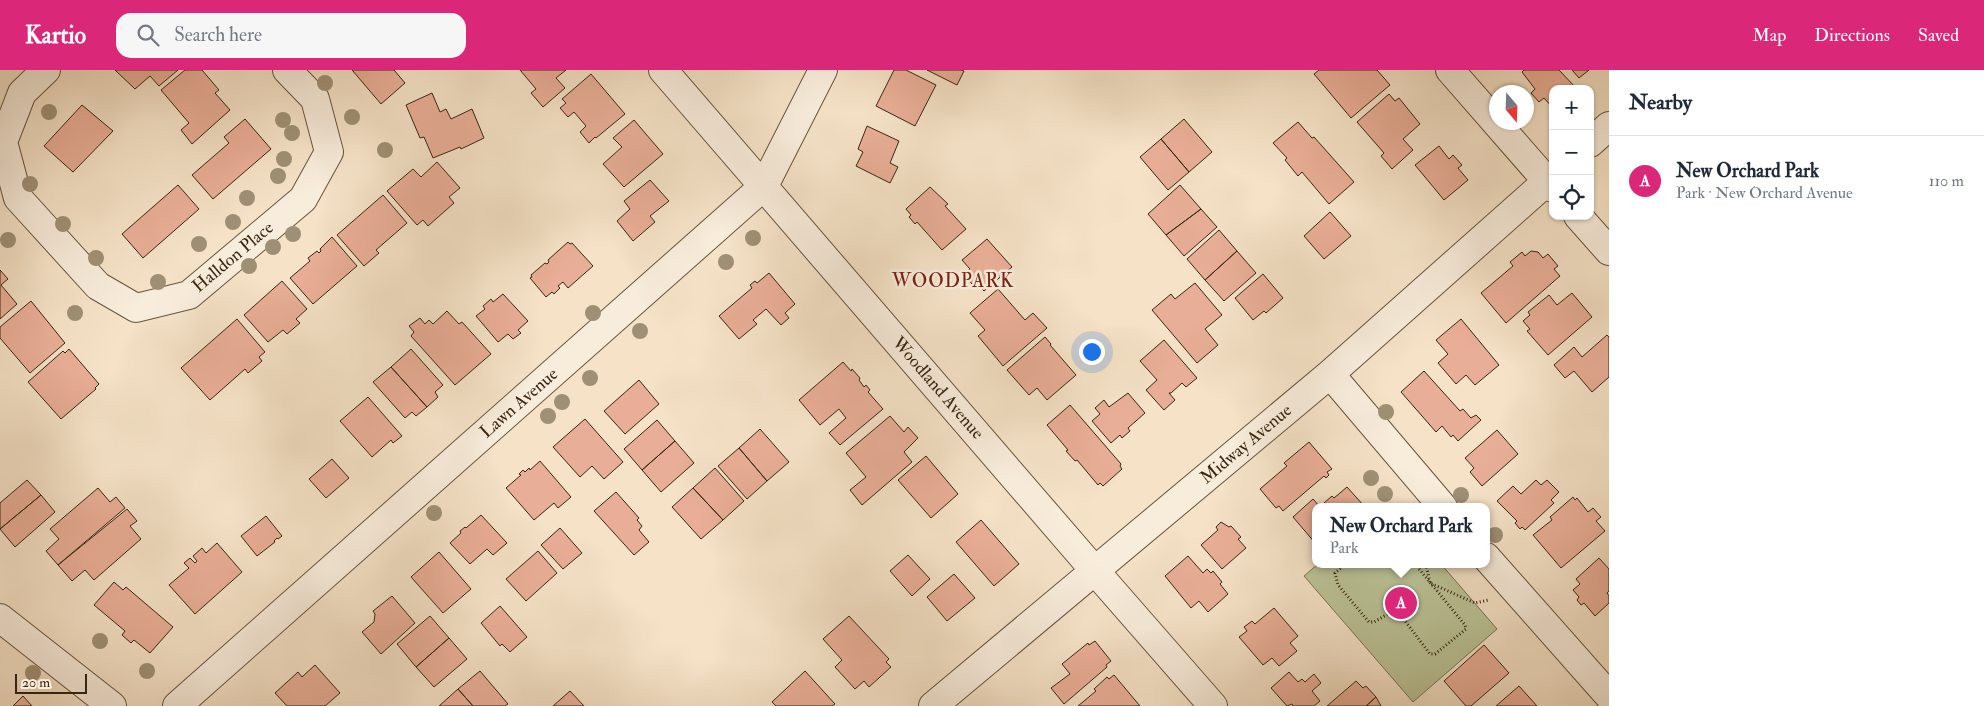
<!DOCTYPE html>
<meta charset="utf-8">
<style>
body{margin:0;font-family:"IM FELL Double Pica",serif;background:#f6f6f7;color:#1f2937}
.controls{position:absolute;right:15px;top:15px;display:grid;overflow:hidden;border-radius:10px;box-shadow:0 1px 4px #0004}
.controls button{width:45px;height:45px;display:grid;place-items:center;padding:0;border:0;border-bottom:1px solid #e0e1e3;background:#fff;color:#1f2937;font:25px sans-serif}
.compass{position:absolute;left:1489px;top:15px;width:45px;height:45px;border-radius:50%;background:#fff;box-shadow:0 1px 4px #0004;rotate:161deg}
.scale{position:absolute;left:15px;bottom:12px;width:72px;box-sizing:border-box;padding-left:5px;border:2px solid #382611;border-top:0;font-size:14px;line-height:18px;white-space:nowrap;color:#382611;-webkit-text-stroke:4px #f8ecdb;paint-order:stroke}
.you{position:absolute;left:1091px;top:281px;width:18px;height:18px;margin:-12px;border:4px solid #fff;border-radius:50%;background:#1a73e8;box-shadow:0 0 0 8px #1a73e833}
.badge{display:grid;place-items:center;width:32px;height:32px;border-radius:50%;background:#db2777;color:#fff;font-size:16px;font-weight:700}
.pin{position:absolute;translate:-50% -50%;border:2px solid #fff;box-shadow:0 1px 5px #0006}
.popup{position:absolute;left:1312px;top:433px;width:178px;height:65px;box-sizing:border-box;display:grid;place-content:center;border-radius:10px;background:#fff;filter:drop-shadow(0 1px 4px #0005);font-size:16px;white-space:nowrap;color:#747a83}
.popup b{font-size:19px;color:#1f2937}
.popup::after{content:'';position:absolute;left:50%;top:100%;margin-left:-10px;border:10px solid transparent;border-top-color:#fff}
.list{margin:0;padding:0;list-style:none}
h2{display:flex;justify-content:space-between;align-items:center;height:65px;margin:0;padding:0 20px;font-size:21px}
h2 small{font-size:16px;font-weight:400;color:#747a83}
.list li{display:grid;grid-template-columns:32px 1fr auto;gap:15px;align-items:center;box-sizing:border-box;height:90px;padding:0 20px;border-top:1px solid #e0e1e3}
.list b{display:block;font-size:19px;white-space:nowrap}
.list p{margin:0;font-size:16px;white-space:nowrap;color:#747a83}
.list em{font-size:16px;font-style:normal;color:#747a83}
.icon{flex:none;width:28px;height:28px;fill:none;stroke:currentColor;stroke-width:2;stroke-linecap:round;stroke-linejoin:round}
.map{position:relative;flex:none;width:1609px;height:636px;overflow:hidden}
header{display:flex;align-items:center;gap:30px;box-sizing:border-box;height:70px;padding:0 25px;background:#db2777;color:#fff}
header strong{font-size:24px}
nav{display:flex;gap:28px;margin-inline-start:auto;font-size:18px}
.search{width:350px;height:45px;background:#f6f6f7;display:flex;align-items:center;gap:12px;box-sizing:border-box;padding:0 18px;border-radius:15px;color:#747a83;font-size:19px}
main{display:flex}
aside{flex:1;background:#fff}
.map>svg:first-child{display:block}
.green{fill:#bac397;stroke:#797454}
.building{fill:#e9ae97;stroke:#382611}
.lines{fill:none;stroke-linecap:round;stroke-linejoin:round}
.minor-casing{stroke:#67553e;stroke-width:30}
.path{stroke:#382611;stroke-width:3;stroke-dasharray:1 2.5;stroke-linecap:butt}
.minor{stroke:#f8ecdb;stroke-width:28}
.tree{fill:#9f9075}
.labels{text-anchor:middle;dominant-baseline:central;stroke-width:5;stroke-linejoin:round;paint-order:stroke}
.street-label{font-size:18px;fill:#382611;stroke:#f8ecdb}
.neighbourhood-label{font-size:19px;letter-spacing:1px;fill:#7a1f14;stroke:#f8ecdb}
</style>
<header>
<strong>Kartio</strong>
<div class="search"><svg class="icon" aria-label="search" viewBox="0 0 24 24"><circle cx="10" cy="10" r="6"/><path d="M15 15l6 6"/></svg>Search here</div>
<nav><a>Map</a><a>Directions</a><a>Saved</a></nav>
</header>
<main>
<div class="map">
<svg width="1609" height="636" viewBox="0 0 1609 636">
<rect width="100%" height="100%" fill="#f5e2c7"/>
<filter id="stains"><feTurbulence type="fractalNoise" baseFrequency=".004" numOctaves="4"/><feColorMatrix values="0 0 0 0 .2 0 0 0 0 .09 0 0 0 0 .02 0 0 0 .5 -.17"/></filter>
<radialGradient id="worn" r=".72"><stop offset=".6" stop-color="#630" stop-opacity="0"/><stop offset="1" stop-color="#630" stop-opacity=".3"/></radialGradient>
<path class="green" d="M1318,494h123l56,65 -84,73 -109,-126z"/>
<path class="building" d="M115,0h63l-19,16 -9,-10 -15,13z
M185,0h17l17,20 -4,3 15,17 -38,34 -11,-14 8,-7 -28,-33z
M352,0h42l11,13 -24,21z
M520,0h46l-10,8 9,10 -22,19 -12,-14 5,-4z
M894,0h12l30,15 -21,41 -39,-20z
M927,0h34l3,1 -7,14z
M1319,0h58l13,15 -39,33 -37,-44z
M1524,0h35l18,19h-24v19l-9,-10 -5,4 -8,-9 4,-4 -13,-17z
M1572,0h17l-10,8z
M591,4l34,40 -29,24 -1,-1 -6,6 -9,-11 6,-6 -12,-14 -6,5 -8,-9 6,-5 -4,-4z
M432,23l8,19 6,-3 5,10 21,-10 12,29 -23,11 -1,-2 -27,11 -9,-21 -4,1 -14,-33z
M1389,24l6,7 4,-3 21,26 -17,15 10,11 -21,19 -11,-13 3,-3 -27,-31z
M82,35l31,26 -40,41 -29,-26z
M245,49l26,30 -58,50 -21,-24 37,-32 -5,-6z
M1184,49l28,33 -23,20 -28,-33z
M634,50l29,34 -39,33 -21,-23 19,-17 -9,-9z
M1298,52l14,16 2,-1 40,45 -25,22 -27,-32 -4,4 -13,-16 2,-2 -14,-15z
M867,56l32,15 -9,22 8,4 -8,16 -34,-17 7,-14 -5,-3z
M1161,69l28,33 -21,18 -28,-33z
M1439,76l10,13 4,-4 9,10 -4,3 10,12 -24,20 -29,-35z
M437,92l23,26 -11,9 5,6 -26,23 -5,-6 -6,5 -30,-34 26,-22 8,8z
M650,110l19,21 -19,15 5,6 -22,19 -16,-20 13,-12 -6,-8z
M178,115l21,24 -56,49 -21,-24z
M1180,115l21,24 -35,26 -18,-21z
M930,117l18,17 -3,2 21,23 -24,21 -25,-28 -2,2 -6,-7 2,-2 -5,-6z
M383,125l24,28 -31,27 3,3 -15,13 -27,-31z
M1201,139l16,18 -33,29 -18,-21z
M1330,142l21,24 -27,23 -20,-23z
M1219,160l18,21 -32,29 -18,-21z
M332,167l25,29 -44,38 -23,-26 20,-17 -2,-3 9,-7 2,2 2,-2 -1,-2z
M987,169l25,28 -28,24 -9,-10 -3,3 -8,-10 6,-5 -8,-9z
M568,172l2,2 2,-1 21,23 -25,22 -5,-6 -5,4 2,2 -6,6 -2,-2 -6,5 -16,-19 2,-1 -1,-2 14,-12 2,1 2,-2 -1,-2z
M1237,181l19,22 -32,28 -19,-21z
M1531,181l7,1 5,6 5,-4 10,12 -4,3 6,7 -54,47 -25,-30 32,-27 -3,-4 12,-10 3,4z
M0,200l8,9 -7,6 16,19 -17,15z
M769,203l26,31 -10,9 4,5 -8,7 -15,-16 -13,11 4,4 -18,15 -20,-23 33,-28 -2,-3 5,-4 2,2z
M1263,204l20,24 -17,15 -2,-2 -11,9 -18,-22z
M282,211l25,28 -11,10 4,4 -13,11 -4,-4 -15,12 -24,-27z
M1195,213l27,32 -17,14 13,16 -21,18 -45,-53 19,-16 4,5z
M998,219l27,31 8,-7 14,15 -44,38 -25,-30 7,-6 -15,-17z
M1572,223l20,24 -44,38 -21,-24 3,-2 -7,-8 7,-6 -2,-3 21,-17 8,10z
M503,224l25,27 -10,9 3,3 -8,6 -5,-5 -10,8 -22,-26 9,-7 -2,-3 8,-7 2,3z
M31,231l34,42 -35,30 -30,-35v-11z
M447,241l12,13 3,-2 29,32 -36,31 -44,-49 3,-4 -5,-6 11,-8 5,6 4,-4 4,4z
M237,249l28,33 -6,5 3,4 -14,12 -3,-4 -35,31 -29,-32z
M1461,249l38,46 -24,20 -9,-10 -10,9 -18,-21 10,-9 -12,-14z
M1607,265l2,2v40l-17,15 -18,-21 -9,7 -11,-13 20,-18 8,10z
M1045,267l6,7 -1,1 26,30 -29,25 -10,-12 -8,7 -22,-25z
M1164,270l33,38 -11,9 -4,-4 -11,10h-2l6,7 -11,10 -18,-20 11,-10 -17,-19z
M69,279l30,35 -4,4 1,1 -35,30 -33,-37 35,-31 2,2z
M411,279l32,36 -8,7 3,5 -11,10 -36,-40z
M843,292l8,9 1,-2 8,9 -1,2 5,7 2,-2 4,5 -2,2 15,17 -43,36 -11,-12 17,-15 -7,-9 -19,16 -21,-25z
M391,297l36,40 -11,9 -4,-4 -7,6 -32,-36z
M1424,301l36,40 3,-2 8,9 5,-3 5,5 -23,21 -5,-6 -2,2 -9,-11 -6,6 -35,-40z
M639,310l20,24 -34,30 -21,-23z
M1128,323l17,20 -17,15 2,3 -8,7 -2,-3 -9,8 -19,-22 8,-7 -5,-6 9,-8 5,7z
M368,327l34,39 -9,7 -2,-3 -19,17 -32,-36z
M1070,335l51,59 -1,2 2,3 -19,17 -3,-3 -2,2 -21,-25 -2,1 -9,-10 2,-1 -21,-25z
M890,346l14,16 4,-5 10,11 -14,14 8,10 -50,43 -12,-15 16,-13 -20,-24z
M585,349l38,43 -19,17 -12,-13 -12,11 -27,-30z
M657,350l18,21 -33,29 -18,-21z
M760,359l29,33 -22,19 -28,-33z
M1497,360l21,24 -36,32 -12,-14 4,-4 -9,-10z
M675,371l19,22 -33,29 -19,-22z
M1309,372l23,27 -5,3 2,3 -3,3 -2,-2 -41,35 -4,-5 -3,2 -16,-19 27,-23 -3,-3z
M739,378l28,33 -20,18 -29,-33z
M926,386l32,38 -27,24 -33,-38z
M332,389l17,19 -23,20 -17,-19z
M540,391l31,36 -13,11 -4,-5 -20,17 -28,-32 15,-13 -2,-1 4,-4 2,2 4,-4 1,2z
M715,398l29,33 -21,19 -30,-32z
M27,410l14,15 -41,34v-26z
M1536,410l5,5 6,-5 12,12 -8,8 3,3 -29,27 -3,-3 -2,2 -5,-6 2,-2 -20,-20 16,-15 8,8z
M1347,417l18,20h-41l2,-2 -2,-2 8,-7 2,2z
M98,418l12,14 6,-5 9,11 -67,57 -12,-14 13,-12 -9,-10z
M693,418l30,32 -22,19 -29,-32z
M616,422l23,26 -2,2 5,6 -3,4 10,12 -15,13 -40,-44z
M41,425l14,17 -40,35 -15,-18z
M1573,427l2,3 2,-2 11,14 5,-4 8,9 -5,4 9,10 -44,37 -28,-33 19,-15 -2,-3z
M1313,429l7,8h-4v37l-23,-27z
M127,439l10,12 -7,5 11,13 -47,41 -9,-10 -13,11 -14,-16z
M481,445l26,28 -14,12 -6,-6 -17,15 -20,-21 11,-10 -1,-2 5,-4 1,1z
M266,446l16,20 -4,3 -1,-1 -3,3 1,1 -18,14 -16,-20z
M981,450l38,44 -25,22 -38,-44z
M1221,452l8,5 2,-1 10,11 -3,2 8,9 -24,21 -21,-24 17,-15 -2,-3z
M560,458l22,25 -19,16 -22,-24z
M217,473l25,29 -47,42 -26,-29 20,-17 -5,-5 6,-5 5,5 2,-2 -4,-5 9,-8 4,5z
M538,481l19,22 -31,28 -20,-22z
M439,482l32,37 -28,24 -32,-36z
M908,485l22,24 -18,17 -22,-25z
M1188,486l15,17 4,-4 4,4 2,-2 9,11 -2,2 8,10 -20,18 -9,-11 -8,7 -26,-32z
M1599,488l10,11v22l-2,2 2,3v7l-14,13 -11,-13 -3,2 -4,-5 2,-3 -6,-7 7,-6 -4,-5z
M954,504l21,24 -28,23 -20,-24z
M114,512l9,8 3,-3 47,40 -23,26 -16,-13 -3,3 -9,-8 3,-4 -31,-26z
M392,526l23,27 -34,31 -19,-22 12,-10 1,-8 -2,-3z
M500,536l27,31 -17,15 -8,-8 -2,2 -19,-23z
M1274,538l24,28 -8,7 7,8 -18,15 -7,-8 -9,7 -24,-28 8,-6 -3,-4 8,-6 3,3z
M430,546l19,22 -33,29 -19,-23z
M849,546l40,43 -3,3 5,5 -22,20 -5,-6 -9,8 -20,-22 7,-7 -19,-21z
M449,568l18,21 -33,28 -18,-20z
M1095,571l16,20 -5,4 1,2 -43,37 -13,-16 19,-14 -8,-10 26,-21 1,2z
M1484,575l25,28 -38,33h-5l-22,-25z
M315,595l25,28 -15,13h-38l-12,-13 23,-21 4,5z
M480,601l28,33 -3,2h-32l-15,-17z
M805,601l30,33 -3,2h-56l-4,-4z
M1289,602l9,10 4,-3 3,3 9,-8 7,9 -9,8 8,10 -6,5h-21l-1,-2 -5,2 -16,-18z
M1114,605l26,31h-62l18,-15 -2,-2 13,-12 2,2z
M1356,611l7,7 3,-2 10,11 -10,9h-39z
M1519,616l18,20h-41z
M458,619l15,17h-34z
M570,621l14,15h-31z
M23,626l9,10h-19z
M1376,627l5,9h-15z"/>
<g class="lines">
<defs>
<path id="minor" d="M46,0l-24,23 -19,49 15,56 80,88 38,22 53,-13 114,-96 26,-47 -14,-53 -28,-29
M663,0l432,501 118,135
M1450,0l103,118
M1590,73l19,-17
M1578,146l31,35
M1330,304l113,133
M1486,487l123,139
M0,548l112,88
M177,636l587,-520 59,-116
M933,636l397,-332 223,-198"/>
</defs>
<use href="#minor" class="minor-casing"/>
<path class="path" d="M1346,494l-11,9 3,12 31,37h5l19,-11 6,2 31,41h5l31,-25 -1,-4 -50,-61
M1426,494l4,19 45,20 14,-3"/>
<use href="#minor" class="minor"/>
</g>
<g class="tree">
<circle cx="325" cy="13" r="8"/>
<circle cx="49" cy="42" r="8"/>
<circle cx="352" cy="47" r="8"/>
<circle cx="283" cy="50" r="8"/>
<circle cx="292" cy="63" r="8"/>
<circle cx="385" cy="80" r="8"/>
<circle cx="284" cy="89" r="8"/>
<circle cx="278" cy="106" r="8"/>
<circle cx="30" cy="114" r="8"/>
<circle cx="247" cy="128" r="8"/>
<circle cx="233" cy="152" r="8"/>
<circle cx="63" cy="154" r="8"/>
<circle cx="293" cy="164" r="8"/>
<circle cx="753" cy="168" r="8"/>
<circle cx="8" cy="170" r="8"/>
<circle cx="199" cy="174" r="8"/>
<circle cx="273" cy="177" r="8"/>
<circle cx="96" cy="188" r="8"/>
<circle cx="726" cy="192" r="8"/>
<circle cx="249" cy="196" r="8"/>
<circle cx="158" cy="212" r="8"/>
<circle cx="75" cy="243" r="8"/>
<circle cx="593" cy="243" r="8"/>
<circle cx="640" cy="261" r="8"/>
<circle cx="590" cy="308" r="8"/>
<circle cx="562" cy="332" r="8"/>
<circle cx="1386" cy="342" r="8"/>
<circle cx="548" cy="346" r="8"/>
<circle cx="1371" cy="408" r="8"/>
<circle cx="1385" cy="424" r="8"/>
<circle cx="1461" cy="425" r="8"/>
<circle cx="434" cy="443" r="8"/>
<circle cx="1495" cy="465" r="8"/>
<circle cx="100" cy="571" r="8"/>
<circle cx="147" cy="601" r="8"/>
<circle cx="33" cy="603" r="8"/>
</g>
<g class="labels">
<g class="street-label">
<text transform="translate(233 187) rotate(-40)">Halldon Place</text>
<text transform="translate(938 318) rotate(49)">Woodland Avenue</text>
<text transform="translate(519 333) rotate(-41)">Lawn Avenue</text>
<text transform="translate(1246 374) rotate(-40)">Midway Avenue</text>
</g>
<g class="neighbourhood-label">
<text x="953" y="211">WOODPARK</text>
</g>
</g>
<rect width="100%" height="100%" filter="url(#stains)"/>
<rect width="100%" height="100%" fill="url(#worn)"/>
</svg>
<div class="controls">
<button>+</button>
<button>−</button>
<button><svg class="icon" aria-label="locate" viewBox="0 0 24 24"><circle cx="12" cy="12" r="6"/><path d="M12 2v4M12 18v4M2 12h4M18 12h4"/></svg></button>
</div>
<svg class="compass" viewBox="-18 -18 36 36"><path d="M0-13l5 13h-10z" fill="#e53935"/><path d="M0 13l5-13h-10z" fill="#747a83"/></svg>
<div class="scale">20 m</div>
<div class="you"></div>
<div class="pin badge" style="left:1401px;top:533px">A</div>
<div class="popup"><b>New Orchard Park</b>Park</div>
</div>
<aside>
<h2>Nearby<small></small></h2>
<ul class="list">
<li><span class="badge">A</span><div><b>New Orchard Park</b><p>Park · New Orchard Avenue</p></div><em>110 m</em></li>
</ul>
</aside>
</main>
